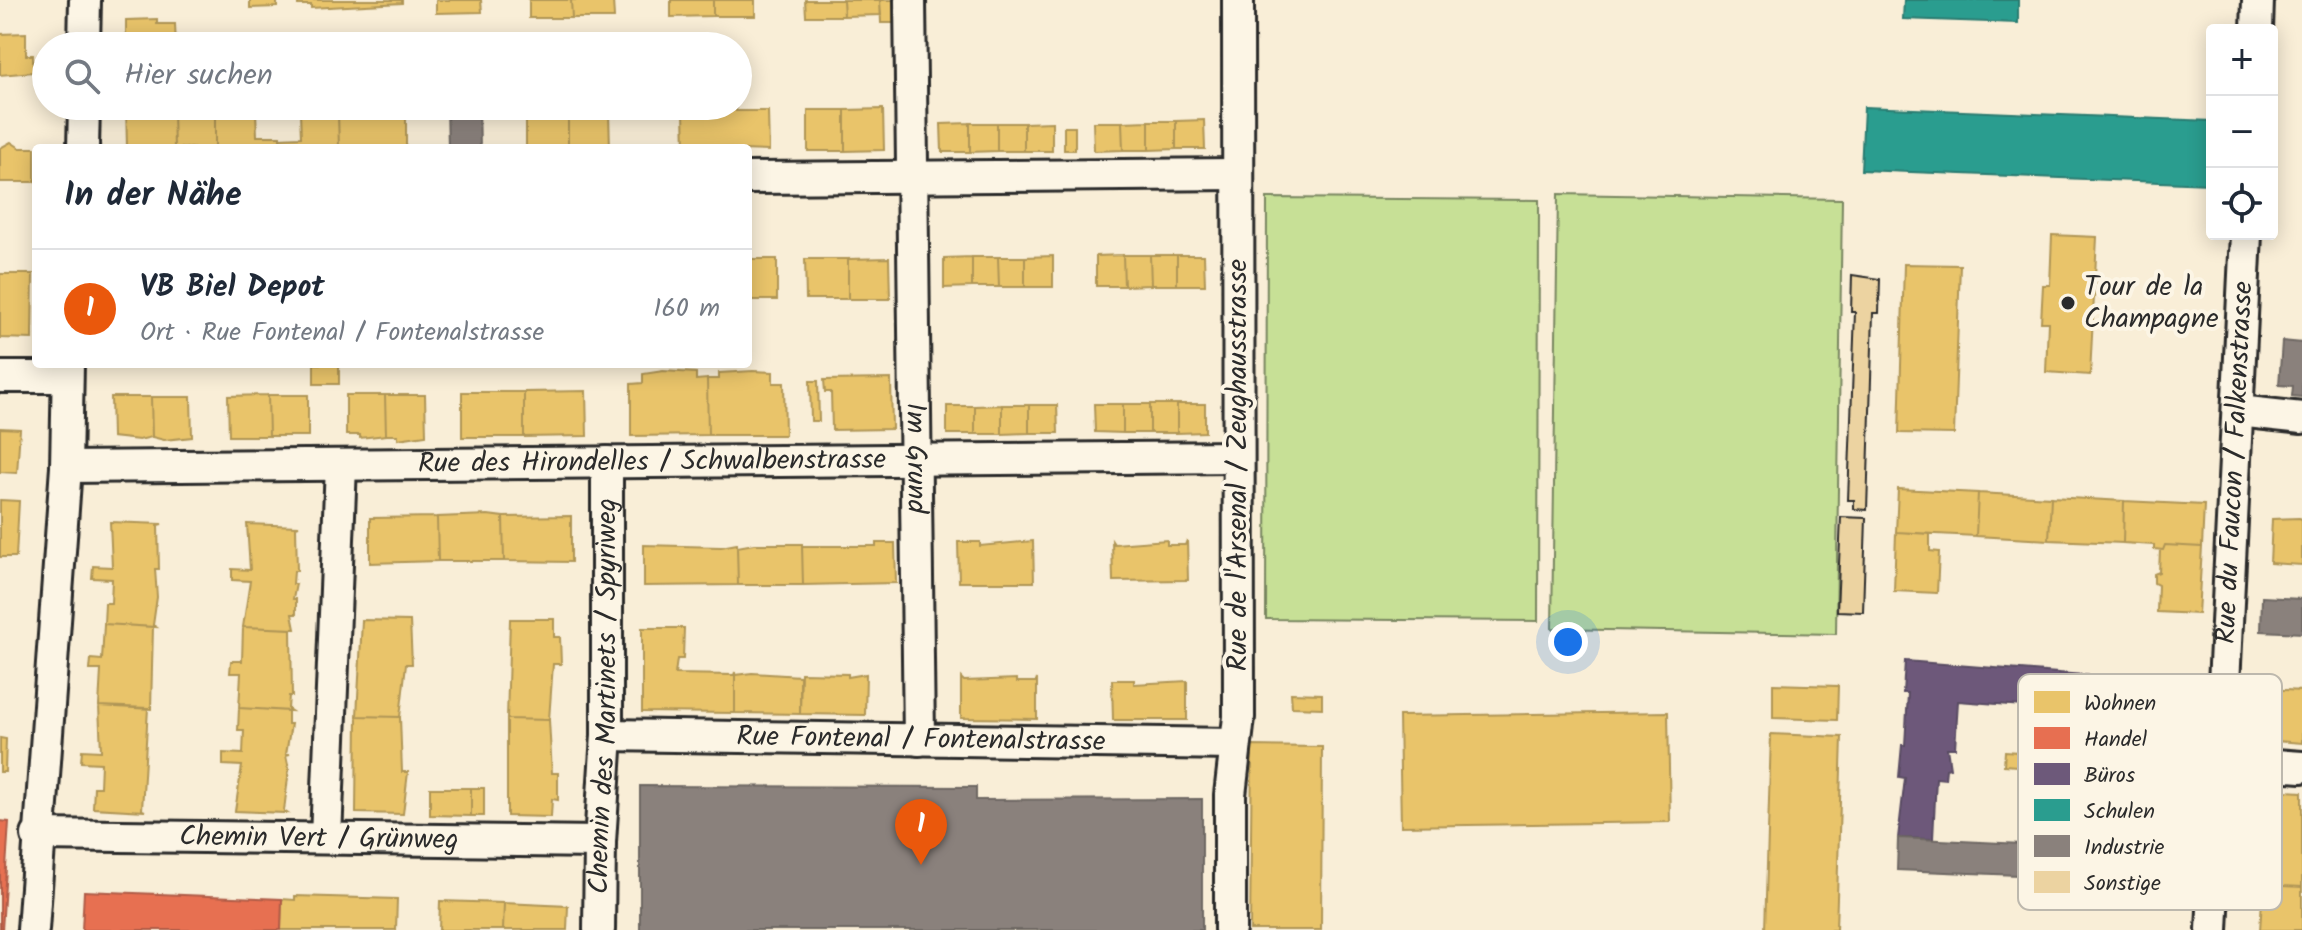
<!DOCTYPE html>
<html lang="de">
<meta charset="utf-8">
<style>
body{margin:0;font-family:Kalam,sans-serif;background:#f6f6f7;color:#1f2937}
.controls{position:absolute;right:24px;top:24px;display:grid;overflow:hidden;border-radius:8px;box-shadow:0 4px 20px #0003}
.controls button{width:72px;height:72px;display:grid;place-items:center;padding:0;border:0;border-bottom:2px solid #e0e1e3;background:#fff;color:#1f2937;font:40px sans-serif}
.you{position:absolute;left:1568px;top:642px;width:28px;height:28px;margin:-20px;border:6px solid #fff;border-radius:50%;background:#1a73e8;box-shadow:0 0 0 12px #1a73e833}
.badge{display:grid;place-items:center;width:52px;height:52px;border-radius:50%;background:#ea580c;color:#fff;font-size:26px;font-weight:700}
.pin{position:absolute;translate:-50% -66px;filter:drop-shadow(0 2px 4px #0008)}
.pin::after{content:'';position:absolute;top:42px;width:28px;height:24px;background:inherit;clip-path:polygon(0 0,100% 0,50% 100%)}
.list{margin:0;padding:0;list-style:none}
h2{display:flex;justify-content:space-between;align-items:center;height:104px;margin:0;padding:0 32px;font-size:34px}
h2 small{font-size:26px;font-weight:400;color:#747a83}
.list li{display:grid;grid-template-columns:52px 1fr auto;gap:24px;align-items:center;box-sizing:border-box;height:120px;padding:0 32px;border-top:2px solid #e0e1e3}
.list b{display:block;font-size:30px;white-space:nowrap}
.list p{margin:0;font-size:26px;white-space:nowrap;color:#747a83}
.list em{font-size:26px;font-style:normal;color:#747a83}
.icon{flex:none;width:44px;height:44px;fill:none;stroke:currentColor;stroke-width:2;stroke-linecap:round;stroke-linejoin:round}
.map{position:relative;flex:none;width:2302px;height:930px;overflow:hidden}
.search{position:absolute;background:#fff;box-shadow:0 4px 20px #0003;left:32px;top:32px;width:720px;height:88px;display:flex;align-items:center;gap:20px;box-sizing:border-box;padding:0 28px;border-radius:44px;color:#747a83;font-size:30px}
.panel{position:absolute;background:#fff;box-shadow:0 4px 20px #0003;left:32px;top:144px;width:720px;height:224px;border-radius:8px}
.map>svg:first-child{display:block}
.green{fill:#c7e096;stroke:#798660;stroke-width:2}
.homes{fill:#e9c46a;stroke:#b09657;stroke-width:2}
.shops{fill:#e76f51;stroke:#af5b46;stroke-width:2}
.offices{fill:#6d597a;stroke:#594b62;stroke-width:2}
.schools{fill:#2a9d8f;stroke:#2a7b71;stroke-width:2}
.industry{fill:#8a817c;stroke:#6e6764;stroke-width:2}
.building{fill:#ecd3a1;stroke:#2b2b2b;stroke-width:2}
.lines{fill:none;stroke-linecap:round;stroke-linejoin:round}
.minor-casing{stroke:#2b2b2b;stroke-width:36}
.minor{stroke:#fcf5e5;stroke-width:30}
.poi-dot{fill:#2b2b2b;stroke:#fcf5e5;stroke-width:3}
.labels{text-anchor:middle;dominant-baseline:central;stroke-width:8;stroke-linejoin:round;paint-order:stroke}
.poi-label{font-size:28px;fill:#2b2b2b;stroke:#fcf5e5;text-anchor:start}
.street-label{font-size:28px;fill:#2b2b2b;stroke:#fcf5e5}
.key{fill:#fcf5e5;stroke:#bdb8ad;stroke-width:2}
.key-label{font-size:22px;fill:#2b2b2b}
</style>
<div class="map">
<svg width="2302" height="930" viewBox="0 0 2302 930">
<rect width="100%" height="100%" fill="#f9eed7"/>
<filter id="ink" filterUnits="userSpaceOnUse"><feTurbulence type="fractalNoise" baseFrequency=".0125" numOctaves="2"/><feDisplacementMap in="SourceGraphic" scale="16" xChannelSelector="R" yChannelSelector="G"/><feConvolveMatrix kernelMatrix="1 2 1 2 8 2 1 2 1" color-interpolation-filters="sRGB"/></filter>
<g filter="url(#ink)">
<path class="green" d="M1558,194l284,5 -6,435 -284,-5z
M1267,198l272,2 -1,421 -272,-2z"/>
<path class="homes" d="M250,0h27v7l-27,1z
M298,0h104v3l-91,5v-3h-13z
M436,0h45l1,12 -46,1z
M529,0h42l1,18h-43z
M571,0h42l1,18h-42z
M671,0h42v16l-42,1z
M713,0h42v16h-42z
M805,0h38l1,16h-38z
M843,0h37l1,15 -37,1z
M880,0h17l1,23h-17z
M157,19v5h18l1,22h-50v-26z
M26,33v22h7v17l-33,3v-41z
M126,106h25v6h22l1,36h-47z
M715,106h21v5h32l1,40 -84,-3 -1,-36 31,-1z
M883,109l1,41 -39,1v-41z
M808,110h37v41h-37z
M256,111l1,25h23v12h-65v-36z
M173,112h42v36h-41z
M609,112l1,36h-42v-35z
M300,113h38l1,35h-59v-10l21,-1z
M338,113h68v35h-67z
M526,113h42v35h-42z
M1204,120l1,29h-29v-28z
M1149,121h27v28l-27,1z
M1149,121v29h-26l-1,-28z
M1052,122v29h-28v-28z
M1093,122h29l1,28 -29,1z
M970,123v29h-28l-1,-28z
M970,123h27v28l-27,1z
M997,123h27v28h-27z
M1064,127h11v23h-11z
M11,142l9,6h15v34h-35v-34z
M2052,235l45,2 -7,138 -44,-3 2,-50h-7l2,-37h7z
M1123,255l1,31h-28v-30z
M1123,255h27l1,30 -27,1z
M1150,255h27v30h-26z
M1177,255h27l1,30h-28z
M1053,256v31h-28v-30z
M972,257v30l-28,1v-30z
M972,257h26l1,30h-27z
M998,257h27v30h-26z
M889,258l1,41h-42v-40z
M748,259h29v41h-29z
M805,259h43v40h-42z
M1904,264l56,1 -6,169 -55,-1z
M0,274h33l-1,65 -32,-1z
M314,364h25v20h-25z
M663,371l33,2v7l11,-1 1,56 -77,1v-52l12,-1v-9z
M753,371l20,1v11h11l1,52h-77l-1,-56h12v-6z
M891,379l1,50 -60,1 -1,-38h-6l-1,-12z
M810,381h8l1,40h-8z
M586,391l1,45 -63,1v-45z
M462,392h62v45h-62z
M268,395h40v41h-39z
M268,395l1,41h-40l-1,-40z
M346,395h39l1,40 -26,3v-3h-14z
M385,395h40l1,40 -28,4v-4h-12z
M111,397h40l1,40 -13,3 -27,-3z
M151,397h40l1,40 -28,3 -12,-3z
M1094,404h29v29l-28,-1z
M1123,404h27v29h-27z
M1150,404h27v29h-27z
M1177,404h28v28l-28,1z
M1002,405v29h-27v-28z
M1002,405h27v28l-27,1z
M1029,405h28l1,28h-29z
M947,406h28v28h-28z
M0,428l20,1 -3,44 -17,-1z
M1898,489l80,4 -2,43 -80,-4z
M1978,493l73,4 -2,43 -73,-4z
M2051,497l73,4 -1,42 -74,-3z
M0,500l19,1 -3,56h-16z
M2124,501l80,4 -2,42 -37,-2 -2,5 -9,-1v-4l-31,-2z
M488,515l15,2 1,44h-66l-1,-44z
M571,516v46l-67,-1 -1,-44z
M437,517l1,44 -68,2v-45z
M2299,518l3,1v46l-32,-2 2,-44z
M110,522l52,2 -4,1 1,44h-4l2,28 -4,28 3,2 -52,-3 1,-21h6l1,-24 -20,-1 1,-12 19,1z
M247,524l52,2 -3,1 1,44h-3l-1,13h3l-3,15h3v15h-4l3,15 -52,-2 7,-46 -18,-1v-11l18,1z
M1896,532l34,2v17l9,1 -2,41 -43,-2z
M1167,540v5h18l2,-5 1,40 -75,1 -1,-40 2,3z
M1033,541l1,41h-75l-1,-40h22v4z
M876,543h19l1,40 -93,2 -1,-39h74z
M737,544l1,41 -94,1v-41l77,2z
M754,544h48l1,41h-65l-1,-38z
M2165,545l37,2 -4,67 -41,-2 1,-27 -4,-2v-9l5,-2 1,-22h3z
M510,619h44v18h6l1,27h-8l-4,56 -42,-1z
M362,620l48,1 2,43h-6l-6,53 -43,-1z
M104,624l49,3 -2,82 -52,-3 2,-36h-11l1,-11 11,1z
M243,627l48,2 1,67h-3l-1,13 3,2 -52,-3 2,-35h-11l1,-12h11z
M642,628h42l-1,31h-6l-2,15 59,1 1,-3v41l-93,-1z
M752,673l48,3v38l-65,-1v-38z
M801,673l47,1v3l18,-3 -1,41 -65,-1z
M961,678l3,3 53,-2v3h19l1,-3v40l-76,-1z
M1112,680h22v4l53,-3v39h-74z
M1773,684l65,2 -1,34 -64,-2z
M2251,688l51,3v52l-53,-4z
M1291,693l31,1v14l-30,-1z
M99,706l49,2 -6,102 3,1 -52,-3 1,-21h6l1,-24 -20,-1 1,-12 19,1z
M239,708l49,3v13h3l-5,30h4l-4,1 3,14 -5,42 3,2 -52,-2 7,-45 -19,-1v-12l20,1 1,-24h-6z
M1668,712l2,110 -269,4 -2,-110z
M357,716l43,1 2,55h6l-5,42 -47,-1z
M507,719l42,1 3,53h6v27l-6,-1 -1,18 -44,-1z
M1771,734l71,3 -6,193h-71z
M0,738l6,1 -1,33h-5z
M1252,746l70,1 -1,183h-71z
M2005,751l13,1 -1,14 -13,-1z
M430,788h41v28l-41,-1z
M471,788h13v28h-13z
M2267,790l35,2v95l-39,-2z
M2263,885l39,2v43h-42z
M295,896l102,3 -1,31h-115l1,-31 13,1z
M440,901l64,2 -1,27h-64z
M504,903l64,3 -1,24h-64z"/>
<path class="shops" d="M0,821l9,1 -7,108h-2z
M84,891l198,8 -1,31h-199z"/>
<path class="offices" d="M1905,661l294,23 -3,34 -109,-6 -1,21 -24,-1 1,-23 -105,-8 -3,47h-8l3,20 -4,1 -1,10 -9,-1 -3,61 -35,-1 7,-60 -6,-1 3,-32h3l3,-52h-5z"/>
<path class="schools" d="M1904,0h114v23l-115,-4z
M1864,107l348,14 -3,63 -348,-14z"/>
<path class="industry" d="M447,106h32l1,42h-32z
M2282,341l20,2v54l-10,-1 1,-10 -14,-1z
M2262,597l40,2v34l-41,-2z
M640,786l336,1v13l226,-1v131h-562z
M1898,838l147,7 -2,31 -146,-6z"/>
<path class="building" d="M1852,275l28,4 -1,34h-6l-6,197 -13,-1v-9h-6l7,-188h-4z
M1841,517l25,1 -3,94 -26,-1z"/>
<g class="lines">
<defs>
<g id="minor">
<path id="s1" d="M910,0l9,740"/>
<path d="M2257,30l1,-30"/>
<path d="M84,46l1,-46"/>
<path d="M83,148l1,-42"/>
<path d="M748,178l490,-4"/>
<path d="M0,377h67"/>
<path d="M2238,411l64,7"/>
<path id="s2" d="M66,467l1172,-10"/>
<path id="s3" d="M607,735l628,9"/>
<path d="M2220,761l82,6"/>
<path id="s4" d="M37,835l563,7"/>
<path d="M326,838l15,-373"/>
<path d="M33,930l33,-463 2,-103"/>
<path id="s5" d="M599,930l1,-88 7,-107v-273"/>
<path d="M1230,930v-135l9,-78 -1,-717"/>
<path id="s6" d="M2212,930l34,-696"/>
</g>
</defs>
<use href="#minor" class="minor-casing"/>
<use href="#minor" class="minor"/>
</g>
</g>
<circle class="poi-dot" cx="2068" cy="303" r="8"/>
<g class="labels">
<g class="poi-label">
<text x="2084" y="287">Tour de la<tspan x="2084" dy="32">Champagne</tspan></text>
</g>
<g class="street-label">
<text stroke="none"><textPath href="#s1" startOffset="458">Im Grund</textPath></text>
<text stroke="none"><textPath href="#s2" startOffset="586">Rue des Hirondelles / Schwalbenstrasse</textPath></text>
<text stroke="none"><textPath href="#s6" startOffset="468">Rue du Faucon / Falkenstrasse</textPath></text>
<text transform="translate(1238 465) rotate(-90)">Rue de l'Arsenal / Zeughausstrasse</text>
<text stroke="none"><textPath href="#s5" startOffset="234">Chemin des Martinets / Spyriweg</textPath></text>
<text stroke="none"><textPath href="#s3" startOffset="314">Rue Fontenal / Fontenalstrasse</textPath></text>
<text stroke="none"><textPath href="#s4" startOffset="282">Chemin Vert / Grünweg</textPath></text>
</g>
</g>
<rect x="2018" y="674" width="264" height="236" rx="12" class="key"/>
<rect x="2034" y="691" width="36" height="22" fill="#e9c46a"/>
<rect x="2034" y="727" width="36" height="22" fill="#e76f51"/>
<rect x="2034" y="763" width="36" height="22" fill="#6d597a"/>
<rect x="2034" y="799" width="36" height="22" fill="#2a9d8f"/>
<rect x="2034" y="835" width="36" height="22" fill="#8a817c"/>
<rect x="2034" y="871" width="36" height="22" fill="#ecd3a1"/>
<g class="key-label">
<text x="2084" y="710">Wohnen</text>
<text x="2084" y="746">Handel</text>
<text x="2084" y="782">Büros</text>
<text x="2084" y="818">Schulen</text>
<text x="2084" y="854">Industrie</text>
<text x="2084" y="890">Sonstige</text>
</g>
</svg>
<div class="controls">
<button>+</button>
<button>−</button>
<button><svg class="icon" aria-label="locate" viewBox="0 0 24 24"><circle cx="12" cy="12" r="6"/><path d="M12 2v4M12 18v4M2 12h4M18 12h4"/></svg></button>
</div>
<div class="you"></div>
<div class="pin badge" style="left:921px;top:865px">1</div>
<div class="search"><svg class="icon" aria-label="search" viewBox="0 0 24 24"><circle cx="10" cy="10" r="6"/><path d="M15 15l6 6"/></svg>Hier suchen</div>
<section class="panel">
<h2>In der Nähe<small></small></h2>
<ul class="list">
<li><span class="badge">1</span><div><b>VB Biel Depot</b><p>Ort · Rue Fontenal / Fontenalstrasse</p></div><em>160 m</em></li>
</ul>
</section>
</div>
